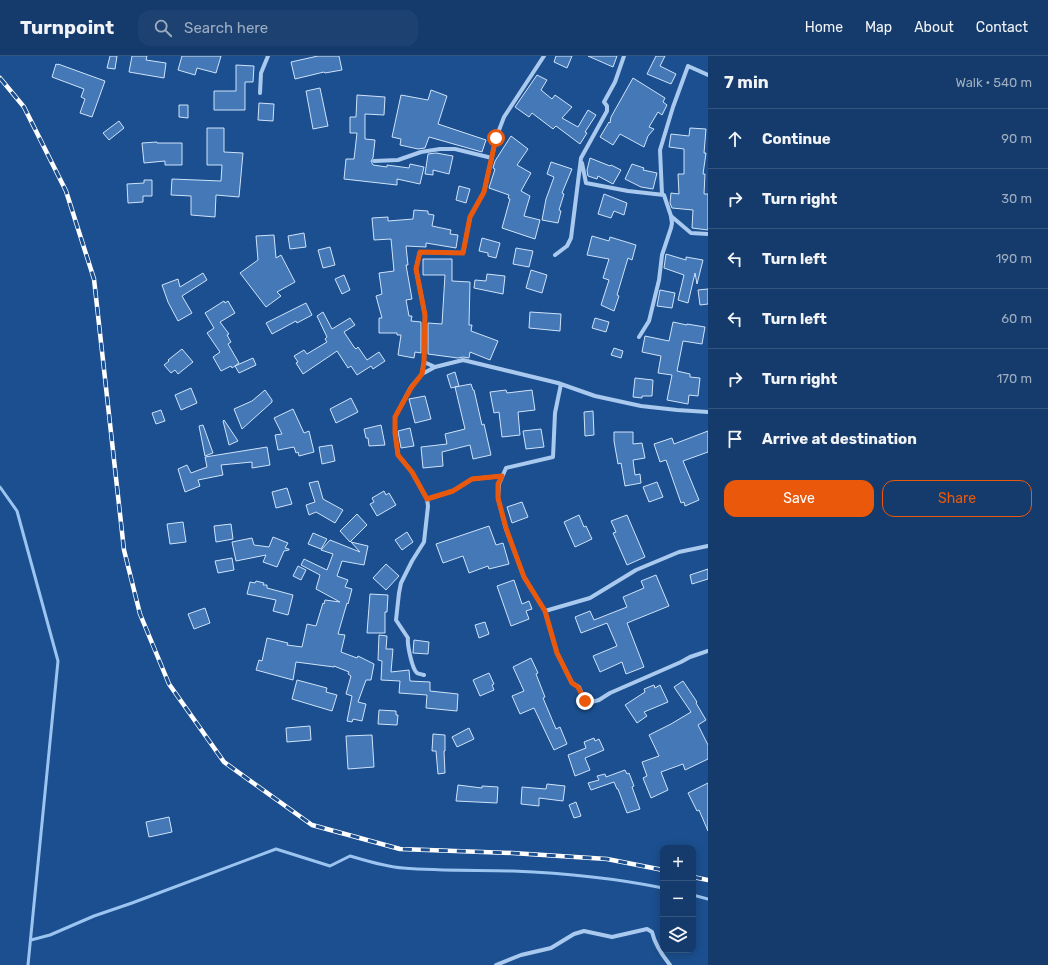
<!DOCTYPE html>
<meta charset="utf-8">
<style>
body{margin:0;font-family:Rubik,sans-serif;background:#1d4271;color:#f1f3f6}
.controls{position:absolute;right:12px;bottom:12px;display:grid;overflow:hidden;border-radius:8px;box-shadow:0 2px 10px #0003}
.controls button{width:36px;height:36px;display:grid;place-items:center;padding:0;border:0;border-bottom:1px solid #33557e;background:#143b6b;color:#f1f3f6;font:20px sans-serif}
.stop{position:absolute;width:12px;height:12px;margin:-9px;border:3px solid #ea580c;border-radius:50%;background:#fff}
.stop.end{background:#ea580c;border-color:#fff;box-shadow:0 1px 4px #0008}
.list{margin:0;padding:0;list-style:none}
h2{display:flex;justify-content:space-between;align-items:center;height:52px;margin:0;padding:0 16px;font-size:17px}
h2 small{font-size:13px;font-weight:400;color:#9dadc1}
.list li{display:grid;grid-template-columns:26px 1fr auto;gap:12px;align-items:center;box-sizing:border-box;height:60px;padding:0 16px;border-top:1px solid #33557e}
.list b{display:block;font-size:15px;white-space:nowrap}
.list em{font-size:13px;font-style:normal;color:#9dadc1}
.actions{display:flex;gap:8px;padding:12px 16px}
.actions a{flex:1;padding:9px 0;border:1px solid #ea580c;border-radius:12px;text-align:center;font-size:14px;color:#ea580c}
.actions .main{background:#ea580c;color:#fff}
.icon{flex:none;width:22px;height:22px;fill:none;stroke:currentColor;stroke-width:2;stroke-linecap:round;stroke-linejoin:round}
.map{position:relative;flex:none;width:708px;height:909px;overflow:hidden}
header{display:flex;align-items:center;gap:24px;box-sizing:border-box;height:56px;padding:0 20px;background:#143b6b;border-bottom:1px solid #33557e}
header strong{font-size:19px}
nav{display:flex;gap:22px;margin-inline-start:auto;font-size:14px}
.search{width:280px;height:36px;background:#1d4271;display:flex;align-items:center;gap:10px;box-sizing:border-box;padding:0 14px;border-radius:12px;color:#9dadc1;font-size:15px}
main{display:flex}
aside{flex:1;background:#143b6b}
.map>svg:first-child{display:block}
.lines{fill:none;stroke-linecap:round;stroke-linejoin:round}
.stream{stroke:#9cc4f0;stroke-width:3}
.building{fill:#4478b7;stroke:#cfe3fa}
.street{stroke:#a9c9ee;stroke-width:4}
.rail-casing{stroke:#fff;stroke-width:4.5}
.rail{stroke:#1b4f8f;stroke-width:3;stroke-dasharray:9;stroke-linecap:butt}
.route{stroke:#ea580c;stroke-width:5}
</style>
<header>
<strong>Turnpoint</strong>
<div class="search"><svg class="icon" aria-label="search" viewBox="0 0 24 24"><circle cx="10" cy="10" r="6"/><path d="M15 15l6 6"/></svg>Search here</div>
<nav><a>Home</a><a>Map</a><a>About</a><a>Contact</a></nav>
</header>
<main>
<div class="map">
<svg width="708" height="909" viewBox="0 0 708 909">
<rect width="100%" height="100%" fill="#1b4f8f"/>
<g class="lines">
<path class="stream" d="M0,431l17,24 41,150 -30,304
M693,839l15,4
M31,884l19,-5 44,-19 38,-13 144,-54 54,17 20,-10c17,5 36,11 53,12 37,3 73,2 110,3 50,2 101,7 150,17"/>
</g>
<path class="building" d="M110,0h7l-2,13 -8,-1z
M132,0h15l-1,4 20,3 -2,15 -35,-6z
M182,0h39l-5,17 -19,-5 -2,7 -17,-5z
M318,0h21l3,14 -17,3 -1,-1 -29,7 -4,-17z
M556,0h16l-5,12 -13,-6z
M588,0h29l-4,11z
M656,0h9l-5,10 16,8 -5,10 -24,-10z
M56,8l2,1v-1l47,17 -13,36 -12,-4 5,-14 -4,-2 3,-8 -32,-12z
M236,9l18,1 -1,16h-8v28h-31v-19h22z
M537,19l10,5 -6,10 11,9 3,-4 17,12 -10,11 16,9 10,-17 8,5 -11,17 2,1 -7,11 -24,-18 -3,3 -21,-16 -3,4 -14,-10z
M633,22l32,20 -2,4 4,3 -5,10 -4,-3 -9,15 5,2 -6,7 -4,11 -24,-13 -7,11 -13,-8 9,-15 1,1 1,-6z
M320,32l8,38 -15,3 -7,-38z
M431,34l16,6 -9,28 48,16 -4,12 -53,-15 -4,11 -7,1 -18,-4 1,-6 -9,-2 9,-42 27,5z
M357,39l28,2 -1,18 -19,-1v25l10,1 -2,18 -2,3 2,4 14,2v-2l22,3 1,-4 14,3 -4,17 -23,-5v6l-53,-6 2,-20h8l3,-26h-7v-16h6z
M259,47l15,1 -1,17 -15,-1z
M179,49h9v13l-9,-1z
M119,65l5,7 -15,12 -6,-7z
M207,72h17v24l19,1 -4,44 -23,-2 -1,22 -24,-2v-19l-20,-1 1,-16 49,2 1,-16h-15z
M690,72l16,1 -2,24h2l-3,21h2l-1,20h4v36l-16,-2 1,-18 -21,-2 -2,-5 1,-10 8,1 -1,-20h6v-25l-15,-2 2,-13 18,2z
M511,80l17,13 -11,16 14,8 -10,18 9,5 -6,20 16,4 -5,19 -33,-11 8,-29 -2,-1 1,-3 -20,-7 6,-19 -2,-1 2,-7z
M157,86v1h25v22h-17v-4l-21,2 -2,-20z
M436,97l17,3 -4,18 -16,-4v5l-8,-1 3,-20z
M590,102l20,8 1,-1 10,5 -8,14 -15,-8 -1,3 -9,-3 -1,-6z
M551,106l21,7 -10,24 2,1 -5,16 2,1 -3,12 -16,-3 4,-21 8,-22 -7,-3z
M632,108l12,4 -1,2 14,3 -4,16 -12,-2 -16,-8z
M144,124h8v16h-9v6l-15,1 -1,-19 17,-1z
M459,130l11,3 -4,14 -10,-3z
M604,138l23,9 -3,12 -10,-4 -3,7 -13,-4z
M414,154l14,1v3l6,1 -2,11 19,4 -1,4 8,1 -2,13 -30,-5v4l-20,-1 2,19h-2l6,34 -6,1 3,16h3l-1,5 10,1v31l-6,-1 -1,6 -16,-3 3,-20h-4v-2h-18v-15h3l-6,-22 6,-2 -3,-21 15,-2 -3,-32 -17,1 -2,-22 16,-1v4l25,-2z
M304,177l2,14 -16,2 -2,-13z
M274,179l2,23 5,-3 14,27 -18,10 4,4 -15,11 -26,-34 18,-13 -2,-24z
M592,180l17,5 1,-4 26,8 -4,15 -4,-2 -11,37 2,1 -5,15 -13,-6 8,-25 -6,-2 6,-19 -22,-4z
M482,182l18,5 -4,15 -8,-2v-3l-9,-2z
M330,191l5,18 -12,3 -5,-18z
M516,192l17,3 -4,16 -16,-3z
M666,198l20,6v-3l17,3 -6,24 -2,-11 -7,30 -10,-3 6,-25 -20,-7z
M423,203h29v22l18,1 -1,43h3l-1,6 27,10 -8,19 -20,-8 -1,6 -6,-1 -5,1 -30,-4v-31l14,1 3,-49h-22z
M531,214l16,5 -5,18 -16,-5z
M203,217l4,7 -25,16 10,17 -14,8 -10,-19 -6,-17 16,-6 2,8z
M487,218l18,2 -2,18 -29,-6 1,-8 11,1z
M344,219l6,15 -8,4 -7,-15z
M708,233v15l-8,1 -2,-15z
M660,234l15,3 -3,15 -15,-2z
M224,245l1,2 3,-2 7,12 -15,9 9,12 -2,1 4,7 -3,2 11,19 -7,5 -1,-2 -10,5 -8,-14 7,-5 -13,-19 7,-5 -9,-15z
M306,247l6,12 -15,8 -1,-2 -24,13 -6,-11z
M323,256l9,17 18,-11 5,7 -11,7 10,15 2,2 2,-2 9,13 12,-8 6,9 -12,8 -2,-3 -14,9 -6,-9 -3,2 -11,-17 -34,23 -7,-11 2,-1 -4,-6 10,-6 3,4 20,-12 -2,-3 2,-2 -10,-21z
M530,256l31,2 -1,17 -31,-3z
M595,262l14,4 -3,10 -14,-4z
M673,266l14,3v-1l18,3 -3,17 -19,-3 -6,30 13,3v3l10,1 -2,18 -9,-1 -1,9 -21,-4 5,-25 -14,-2 3,-17 -19,-4 3,-16 24,5z
M614,292l9,3 -2,7 -10,-3z
M182,293l11,13 -15,12 -3,-4 -4,3 -7,-8 5,-4 -1,-1z
M253,302l3,7 -17,8 -4,-7z
M455,316l4,14 -8,2 -4,-13z
M635,322l18,2 -1,16h-10v2l-9,-1z
M471,328l2,6h1l8,35 2,-1 7,31 -18,4 -3,-14 -28,7 1,14 -20,2 -2,-21 26,-3 -2,-10 20,-5 -10,-42z
M191,332l6,15 -16,7 -6,-15z
M265,334l7,10v2l-30,27 -8,-20 18,-8z
M506,334l1,3 25,-3 3,20 -17,2 2,23 -18,2 -3,-25 -5,1 -4,-21z
M425,340l6,23 -16,4 -6,-24z
M351,342l7,14 -22,11 -6,-14z
M293,353l11,24 5,-2 5,21 -15,4 -1,-4 -2,1 -2,-6 -16,3 -3,-15 7,-1 -8,-16z
M161,354l4,11 -9,3 -4,-11z
M593,355l1,24 -9,1 -1,-24z
M224,364l14,21 -9,4 -6,-24z
M203,369l10,28 -8,3 -6,-30z
M381,369l4,20 -16,1 -1,-8h-2l-2,-9z
M410,372l4,18 -13,2 -3,-17z
M541,373l3,18 -18,2 -3,-18z
M708,375v21l-25,9 16,39 -14,6 -1,-4 -3,1 -15,-43 -6,2 -6,-18 18,-6 2,6z
M614,376h19v12l9,-1 3,15 -12,2 2,15 5,-1 1,9 -16,3 -4,-23 -3,1 -4,-23z
M332,389l3,16 -13,3 -3,-17z
M267,391l3,18 -18,3v-6l-31,3 2,10 -25,5 2,6 -15,6 -7,-23 9,-4 4,8 16,-6 -2,-10z
M318,425l5,18 20,11 -8,13 -19,-11 -7,3 -3,-10 9,-3 -6,-19z
M657,426l6,15 -14,5 -6,-15z
M287,432l5,16 -16,4 -4,-16z
M384,435l2,4 3,-2 7,12 -19,11 -7,-12 4,-2 -2,-4z
M522,446l6,15 -16,6 -5,-16z
M357,458l10,11 -17,17 -10,-11z
M579,459l5,12 2,-1 6,13 -17,8 -11,-25z
M627,459l18,42 -18,8 -14,-32 3,-1 -5,-11z
M183,466l3,20 -16,2 -3,-20z
M231,468l2,15 -17,3 -2,-16z
M489,470l7,19 7,-2 6,21 -20,5 -1,-3 -19,7 -6,-17 -20,7 -7,-19z
M407,476l6,10 -11,8 -7,-10z
M313,477l14,6 -6,10 -13,-5z
M273,481l15,6 -3,5 4,1v1l-5,1 -7,16 -14,-5 3,-7 -30,6 -4,-19 20,-4 2,7 15,2z
M330,484l30,12 -9,-10 17,4 -4,19 -22,-4 -5,15 11,4 -3,7 7,2 -4,15 -1,-1 -9,31 7,1 -4,17 16,6 1,-2 16,8 -3,16h-5l-8,22 8,2 -4,17 -9,-2 -1,3 -5,-1 5,-25 -6,-2 5,-18 -3,-2 1,-2 -15,-6v1l-38,-5 -3,18 -37,-10 3,-10 3,1 5,-23 21,5 -1,2 15,2 5,-23 9,2 7,-23 1,1 1,-4 15,2 -24,-13 4,-14 -19,-10 3,-6 23,11 6,-16 -12,-4z
M232,502l2,12 -16,3 -3,-12z
M386,508l13,12 -13,14 -13,-12z
M298,510l8,4 -5,10 -8,-4z
M708,513v10l-16,5 -2,-9z
M656,519l13,31 -42,17 17,44 -18,7 -4,-12 -22,10 -7,-16 24,-10 -10,-23 -26,10 -6,-16 15,-6 4,9 33,-13 -4,-10 21,-9 -3,-7z
M514,524l8,24 7,-3 3,8 -6,2 3,8 -18,7 -14,-40z
M256,525l8,2 -1,2h4v3l26,7 -5,20 -15,-4 3,-11 -29,-6 3,-12 5,1z
M370,538l18,1 -1,17h-2v21h-18z
M205,552l5,15 -16,6 -6,-15z
M485,566l4,12 -10,4 -4,-13z
M379,579l8,1 -1,13h7l-2,23 18,-2 1,11 20,1v9l28,3 -1,17 -31,-3 1,-13 -28,-2 1,-12 -19,-1 1,-19 -4,-1z
M414,584l15,2 -1,12 -15,-1z
M531,602l7,15 -2,1 9,23 -2,1 13,31 4,-2 7,17 -13,6 -20,-42 -14,6 -8,-18 12,-5 -11,-24z
M489,617l5,11 -2,1 2,5 -14,6 -7,-16z
M297,624l30,8 -1,4 11,3 -5,16 -40,-12z
M683,625l14,21 -1,1 10,17 -8,5 10,20v14l-23,11 -2,-6 -22,8 7,18 -17,8 -8,-20 4,-2 -5,-14 17,-6 -10,-21 22,-11 20,-12 -17,-25z
M654,629l1,3 5,-3 8,17 -24,10 3,4 -10,7 -12,-18 20,-13 -1,-3z
M379,654l17,1v4h2l-1,10 -19,-1z
M310,670l1,14 -24,2 -1,-14z
M469,672l5,11 -17,8 -5,-10z
M433,678l12,1v16h-1l1,22 -7,1 -2,-23h-4z
M372,679l2,32 -26,2 -2,-33z
M594,682l1,3 4,-2 5,11 -19,8 5,12 -15,6 -7,-21 18,-7 -2,-6z
M625,714l2,4 2,-1 5,13 -2,1 8,22 -13,4 -9,-24h-1l-3,-7 -23,8 -3,-7 11,-3 -2,-4 8,-2 1,3z
M708,727v48l-9,-21 -2,1 -9,-18z
M547,728l18,2 -2,15 -24,-3v8l-18,-2 1,-17 24,2z
M458,729l24,3v-2l16,1 -1,16 -41,-2z
M576,746l5,14 -7,2 -5,-13z
M169,761l3,15 -23,5 -3,-15z"/>
<g class="lines">
<path class="street" d="M260,37l1,-20 7,-17
M374,105l24,-1 23,-8 19,-3h15l37,9
M582,107l4,20 42,8 36,4 7,21 20,17 17,1
M662,138l-2,-44 13,-43 15,-41 20,9
M555,199l12,-9 4,-8 10,-80 26,-47v-5l-3,-4 11,-20 9,-26
M639,281l10,-16 10,-41 3,-25 9,-27 1,-5 -1,-6
M424,306l11,5
M422,318l2,-12 1,-47 -9,-46 4,-17 43,1 7,-36 14,-25 12,-54 8,-21 40,-61
M561,328l-6,29 -2,44 -47,11 -7,16 -1,14 8,31 18,48 21,34 12,42 15,30 7,4 6,14 3,2 11,-3 11,-7 71,-31 9,-5 18,-6
M427,443l26,-8 19,-12 30,-3
M545,555l45,-13 46,-28 43,-18 29,-6
M424,619c-3,-1 -5,-1 -7,-2 -5,-4 -10,-29 -9,-35l-12,-18 3,-27 2,-10 11,-22 12,-19 4,-36 -1,-7 -15,-27 -14,-17 -3,-22v-16l16,-30 11,-13 13,-7 28,-7 95,23 37,13 46,10 36,4 31,2
M496,909l25,-10 30,-7 23,-14 10,-3 28,6 35,-8 5,3c3,13 10,23 18,33"/>
<defs>
<path id="rail" d="M0,22l24,29 42,84 28,88 30,271 16,64 29,70 55,78 88,63 88,24 112,4 95,6 56,11
M693,821l15,3"/>
</defs>
<use href="#rail" class="rail-casing"/>
<use href="#rail" class="rail"/>
</g>
<g class="lines">
<path class="route" d="M496,82l-12,54 -14,25 -7,36 -43,-1 -4,17 9,46 -1,47 -2,12 -11,14 -16,29v16l3,22 14,17 15,27 26,-8 19,-12 30,-3 -4,8v14l8,30 18,49 21,34 12,42 15,30 6,4 7,14"/>
</g>
</svg>
<div class="controls">
<button>+</button>
<button>−</button>
<button><svg class="icon" aria-label="layers" viewBox="0 0 24 24"><path d="M12 4l9 5-9 5-9-5zM3 14l9 5 9-5"/></svg></button>
</div>
<div class="stop" style="left:496px;top:82px"></div>
<div class="stop end" style="left:585px;top:645px"></div>
</div>
<aside>
<h2>7 min<small>Walk · 540 m</small></h2>
<ul class="list">
<li><svg class="icon" aria-label="ahead" viewBox="0 0 24 24"><path d="M12 20V5M6 11l6-6 6 6"/></svg><div><b>Continue</b></div><em>90 m</em></li>
<li><svg class="icon" aria-label="right" viewBox="0 0 24 24"><path d="M7 20v-9h11M14 6l5 5-5 5"/></svg><div><b>Turn right</b></div><em>30 m</em></li>
<li><svg class="icon" aria-label="left" viewBox="0 0 24 24"><path d="M17 20v-9H6M10 6l-5 5 5 5"/></svg><div><b>Turn left</b></div><em>190 m</em></li>
<li><svg class="icon" aria-label="left" viewBox="0 0 24 24"><path d="M17 20v-9H6M10 6l-5 5 5 5"/></svg><div><b>Turn left</b></div><em>60 m</em></li>
<li><svg class="icon" aria-label="right" viewBox="0 0 24 24"><path d="M7 20v-9h11M14 6l5 5-5 5"/></svg><div><b>Turn right</b></div><em>170 m</em></li>
<li><svg class="icon" aria-label="arrive" viewBox="0 0 24 24"><path d="M6 21V4h12l-3 4 3 4H6"/></svg><div><b>Arrive at destination</b></div></li>
</ul>
<div class="actions"><a class="main">Save</a><a>Share</a></div>
</aside>
</main>
